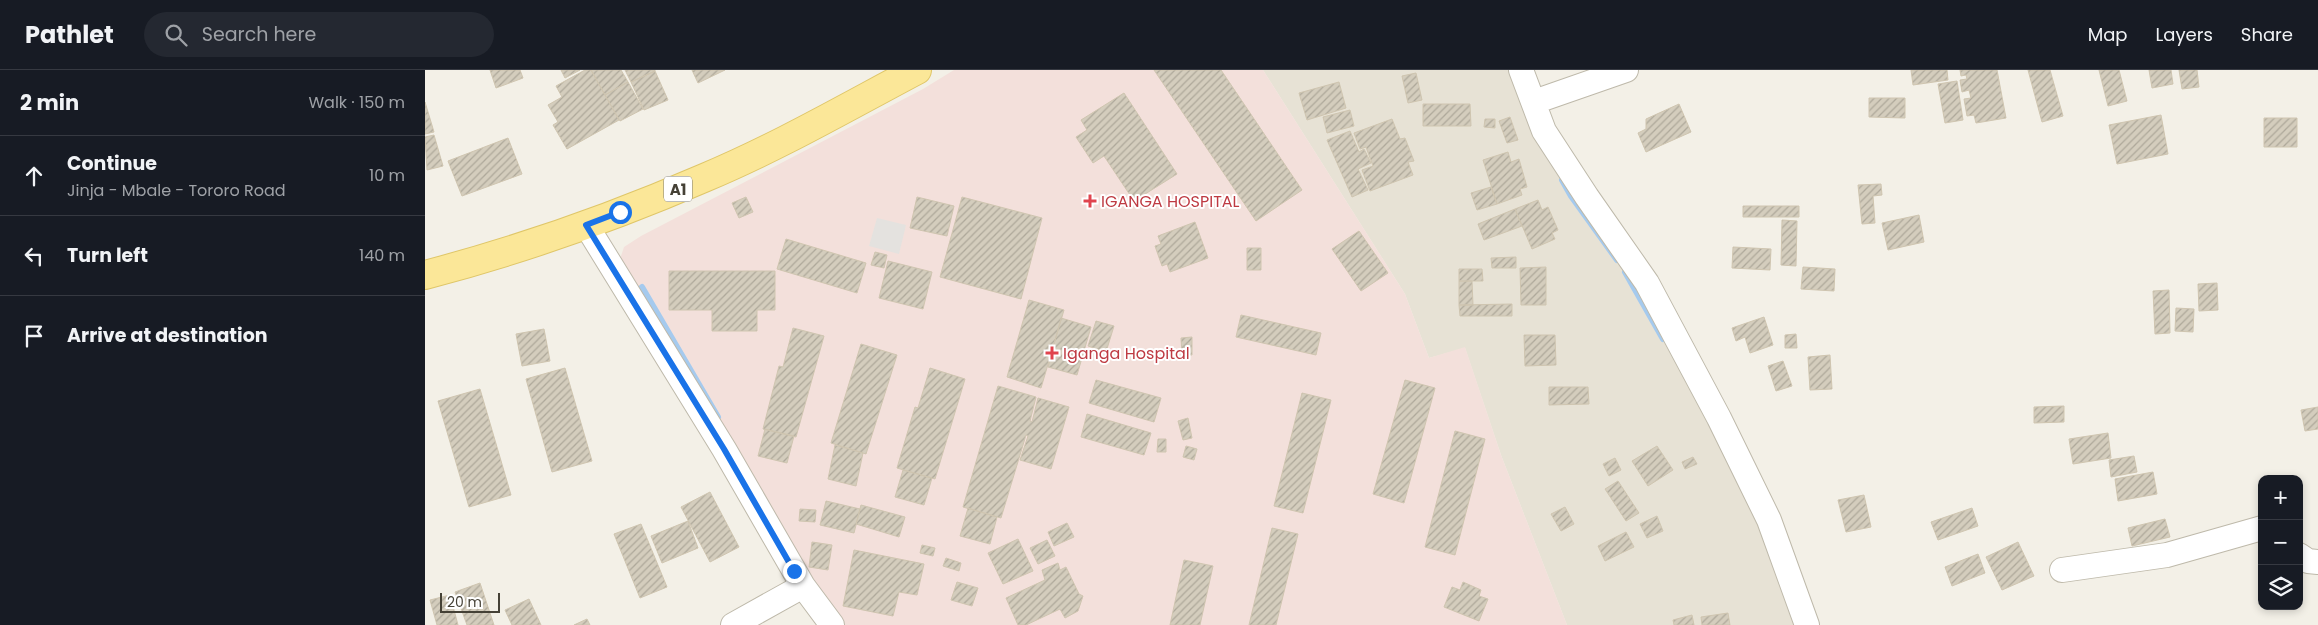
<!DOCTYPE html>
<meta charset="utf-8">
<style>
body{margin:0;font-family:Poppins,sans-serif;background:#242831;color:#f1f3f6}
.controls{position:absolute;right:15px;bottom:15px;display:grid;overflow:hidden;border-radius:10px;box-shadow:0 2px 8px #0003}
.controls button{width:45px;height:45px;display:grid;place-items:center;padding:0;border:0;border-bottom:1px solid #363941;background:#171b24;color:#f1f3f6;font:25px sans-serif}
.scale{position:absolute;left:15px;bottom:12px;width:60px;box-sizing:border-box;padding-left:5px;border:2px solid #454136;border-top:0;font-size:14px;line-height:18px;white-space:nowrap;color:#454136;-webkit-text-stroke:4px #fff;paint-order:stroke}
.stop{position:absolute;width:15px;height:15px;margin:-11px;border:4px solid #1a73e8;border-radius:50%;background:#fff}
.stop.end{background:#1a73e8;border-color:#fff;box-shadow:0 1px 5px #0008}
.list{margin:0;padding:0;list-style:none}
h2{display:flex;justify-content:space-between;align-items:center;height:65px;margin:0;padding:0 20px;font-size:21px}
h2 small{font-size:16px;font-weight:400;color:#9ea1a6}
.list li{display:grid;grid-template-columns:32px 1fr auto;gap:15px;align-items:center;box-sizing:border-box;height:80px;padding:0 20px;border-top:1px solid #363941}
.list b{display:block;font-size:19px;white-space:nowrap}
.list p{margin:0;font-size:16px;white-space:nowrap;color:#9ea1a6}
.list em{font-size:16px;font-style:normal;color:#9ea1a6}
.icon{flex:none;width:28px;height:28px;fill:none;stroke:currentColor;stroke-width:2;stroke-linecap:round;stroke-linejoin:round}
.map{position:relative;flex:none;width:1893px;height:555px;overflow:hidden}
header{display:flex;align-items:center;gap:30px;box-sizing:border-box;height:70px;padding:0 25px;background:#171b24;border-bottom:1px solid #363941}
header strong{font-size:24px}
nav{display:flex;gap:28px;margin-inline-start:auto;font-size:18px}
.search{width:350px;height:45px;background:#242831;display:flex;align-items:center;gap:12px;box-sizing:border-box;padding:0 18px;border-radius:28px;color:#9ea1a6;font-size:19px}
main{display:flex}
aside{flex:1;background:#171b24}
.map>svg:first-child{display:block}
.residential{fill:#e7e2d5}
.medical{fill:#f3e0db}
.parking{fill:#e4e2df}
.lines{fill:none;stroke-linecap:round;stroke-linejoin:round}
.stream{stroke:#a5caee;stroke-width:6}
.building{fill:url(#building-hatch);stroke:#cfc5b0}
.minor-casing{stroke:#beb9aa;stroke-width:26}
.primary-casing{stroke:#dfc668;stroke-width:30}
.minor{stroke:#fff;stroke-width:24}
.primary{stroke:#fbe798;stroke-width:28}
.route{stroke:#1a73e8;stroke-width:6}
.health-dot{fill:#e0444e;stroke:#fff;stroke-width:2}
.labels{text-anchor:middle;dominant-baseline:central;stroke-width:4;stroke-linejoin:round;paint-order:stroke}
.shield{fill:#fff;stroke:#7d7a72;stroke-width:1}
.shield-label{font-size:15px;font-weight:bold;fill:#454136}
.health-label{font-size:16px;fill:#be3a42;stroke:#fff;text-anchor:start}
</style>
<header>
<strong>Pathlet</strong>
<div class="search"><svg class="icon" aria-label="search" viewBox="0 0 24 24"><circle cx="10" cy="10" r="6"/><path d="M15 15l6 6"/></svg>Search here</div>
<nav><a>Map</a><a>Layers</a><a>Share</a></nav>
</header>
<main>
<aside>
<h2>2 min<small>Walk · 150 m</small></h2>
<ul class="list">
<li><svg class="icon" aria-label="ahead" viewBox="0 0 24 24"><path d="M12 20V5M6 11l6-6 6 6"/></svg><div><b>Continue</b><p>Jinja - Mbale - Tororo Road</p></div><em>10 m</em></li>
<li><svg class="icon" aria-label="left" viewBox="0 0 24 24"><path d="M17 20v-9H6M10 6l-5 5 5 5"/></svg><div><b>Turn left</b></div><em>140 m</em></li>
<li><svg class="icon" aria-label="arrive" viewBox="0 0 24 24"><path d="M6 21V4h12l-3 4 3 4H6"/></svg><div><b>Arrive at destination</b></div></li>
</ul>
</aside>
<div class="map">
<svg width="1893" height="555" viewBox="0 0 1893 555">
<defs>
<pattern id="building-hatch" width="6" height="6" patternUnits="userSpaceOnUse" patternTransform="scale(1.25)"><rect width="6" height="6" fill="#d4cdbd"/><path d="M-1 1l2-2M0 6l6-6M5 7l2-2" fill="none" stroke="#aea89a"/></pattern>
</defs>
<rect width="100%" height="100%" fill="#f3f0e7"/>
<path class="residential" d="M838,0h250l124,212 60,117 66,133 33,93h-229l-66,-170 -36,-107 -36,10 -24,-64z"/>
<path class="medical" d="M529,0h309l142,224 24,64 36,-11 36,108 66,170h-727l-220,-366 4,-12 17,-11 282,-147z"/>
<path class="parking" d="M452,148l29,7 -7,29 -30,-8z"/>
<g class="lines">
<path class="stream" d="M1137,110l9,16 46,64
M1200,202l38,67
M217,217l76,130"/>
</g>
<path class="building" d="M65,0h30l3,8 -27,10z
M136,0h19l-15,8z
M160,0h6l28,50 -52,29 -14,-24 5,-3 -10,-17 14,-8 -6,-11z
M166,0h30l7,12 -23,13z
M200,0h30v1l-24,11z
M267,0h33l-27,13z
M729,0h67l81,120 -46,31z
M1486,0h36l1,10 -35,5z
M1535,0h37l9,48 -30,5 -2,-8 -7,1 -3,-17 7,-1 -2,-8 -7,2 -2,-12 7,-1 -1,-4 -5,1z
M1603,0h22l13,46 -21,6z
M1674,0h20l8,31 -19,5z
M1724,0h22l2,14 -21,4z
M1754,0h18l2,17 -17,2z
M230,1l13,29 -24,10 -13,-28z
M991,3l6,27 -14,3 -6,-27z
M1532,11l6,39 -18,3 -7,-39z
M203,12l15,27 -23,12 -15,-26z
M914,12l7,26 -39,12 -8,-27z
M699,23l53,81 -43,27 -30,-45 -11,7 -17,-26 11,-7 -6,-10z
M1444,28h36v20l-36,-1z
M0,32l9,30 -9,2z
M998,34h47l1,22h-48z
M1254,34l12,28 -45,20 -8,-19 8,-4v-10z
M925,40l4,16 -27,7 -4,-16z
M1736,45l7,39 -51,10 -8,-39z
M1085,47l8,23 -11,3 -8,-22z
M1839,48h33v29h-33z
M967,49l8,20 5,-1 9,23 -6,1 5,13 -43,16 -8,-21 11,-4 -7,-19 -6,2 -6,-16z
M1060,49h10v9l-11,-1z
M925,61l9,21 5,-3 7,14 -13,6 10,21 -16,7 -25,-57z
M9,65l9,31 -16,4 -2,-33z
M83,68l14,36 -60,22 -14,-35z
M1083,82l3,10 8,-3 8,28 -7,2 2,6 -25,9 -14,-44z
M1456,114l1,11 -9,1 2,27 -13,1 -4,-39z
M1066,117l6,17 -20,6 -6,-17z
M321,127l7,15 -14,6 -7,-15z
M492,127l37,9 -7,30 -37,-8z
M537,127l80,21 -21,81 -81,-22z
M1113,130l4,10 6,-3 10,23 -6,3 3,6 -23,10 -17,-40z
M1318,136h56v11h-56z
M1090,139l7,17 -38,14 -6,-16z
M1494,145l5,27 -36,8 -6,-27z
M1357,150l15,1 -1,45 -15,-1z
M770,152l13,36 -38,14 -3,-8 -5,2 -7,-20 6,-2 -3,-8z
M934,161l29,42 -27,18 -29,-42z
M361,169l80,24 -9,30 -80,-24z
M1308,177l38,2 -1,21 -38,-2z
M822,178h14v22h-14z
M450,182l12,3 -3,13 -13,-3z
M1091,187v11h-24l-1,-10z
M463,191l44,11 -9,37 -44,-11z
M1121,197v38h-25l-1,-37z
M1378,197l32,2 -1,22 -33,-2z
M1034,199h23l1,12h-24z
M244,201h106v39h-18v21h-45v-21h-43z
M1034,211h13l1,24h-14z
M1792,213l1,27 -19,1 -1,-27z
M1744,220l1,43 -15,1 -2,-43z
M604,230l35,10 -23,78 -34,-11z
M1087,234v12h-52l-1,-11z
M1751,238l18,1 -1,23 -18,-1z
M816,245l80,18 -5,22 -80,-18z
M1339,247l9,28 -23,8 -5,-16 -9,4 -4,-13z
M636,248l30,9 -14,48 -29,-8z
M671,251l18,5 -8,26 -18,-6z
M368,258l31,8 -28,101 -33,-8 16,-63 4,1z
M119,259l6,32 -28,5 -6,-32z
M1371,264l1,14h-12v-13z
M1099,265h31l1,30 -31,1z
M767,267v18h-10l-1,-17z
M436,274l36,11 -31,99 -35,-11z
M1405,285l2,34 -22,1 -2,-33z
M1358,291l9,25 -16,5 -8,-25z
M140,298l27,93 -40,11 -26,-93z
M505,298l35,11 -30,100 -38,-11 18,-61 3,1z
M671,310l65,18 -7,24 -65,-19z
M980,310l30,8 -31,115 -31,-9z
M573,316l38,11 -6,24 2,1 6,-24 31,9 -18,62 -31,-9 8,-24 -2,-1 -25,83 -38,-11z
M1124,317h39l1,17 -40,1z
M55,319l31,106 -42,12 -31,-106z
M877,323l29,7 -28,113 -29,-7z
M1639,336v16l-30,1v-16z
M1893,337v22l-13,2 -4,-21z
M662,344l64,19 -7,22 -63,-18z
M763,348l4,20 -9,2 -5,-19z
M340,359l29,7 -7,27 -29,-7z
M1030,361l30,8 -30,116 -30,-8z
M1683,363l3,25 -38,6 -4,-25z
M733,369h8v13h-9z
M410,375l28,8 -7,33 -28,-7z
M761,376l11,3 -3,11 -11,-3z
M1232,376l16,24 -25,16 -16,-25z
M1709,386l3,16 -26,5 -2,-17z
M1268,387l4,7 -12,5 -3,-7z
M1190,388l6,12 -12,6 -6,-12z
M478,400l29,8 -8,27 -29,-8z
M1728,402l4,22 -39,7 -3,-22z
M1193,411l21,32 -13,8 -21,-32z
M285,422l29,55 -29,15 -29,-55z
M1439,425l7,32 -25,5 -8,-32z
M401,431l34,8 -6,24 -34,-8z
M436,435l44,12 -6,20 -43,-13z
M1140,437l9,17 -13,7 -10,-17z
M543,438l29,9 -7,27 -30,-8z
M1547,438l6,18 -40,14 -7,-18z
M375,439l16,1 -1,12 -16,-1z
M1232,446l6,15 -16,7 -7,-14z
M1740,449l5,18 -38,9 -4,-18z
M263,451l10,27 -36,15 -11,-27z
M642,453l7,14 -20,9 -6,-14z
M216,454l26,63 -27,11 -26,-64z
M847,458l26,6 -22,91h-27z
M1201,462l8,15 -29,14 -7,-15z
M593,469l15,32 -30,13 -15,-31z
M622,470l8,16 -17,8 -8,-16z
M387,472l20,3 -4,25 -19,-3z
M1593,472l16,34 -32,14 -16,-33z
M497,475l13,3 -2,8 -13,-3z
M429,480l70,14 -7,31 -18,-3 -6,24 -50,-10z
M1553,484l7,19 -33,13 -7,-19z
M521,488l15,5 -2,8 -16,-5z
M759,490l29,6 -13,59h-30z
M633,493l2,7 6,-3 13,27 4,2 -5,15 -13,7 -5,-9 -34,16h-8l-12,-27 39,-18 -3,-10z
M532,512l21,6 -6,18 -21,-6z
M1038,512l18,8 -2,6 9,3 -9,22 -35,-14 8,-20 8,3z
M55,513l14,42h-27l-12,-33z
M25,525l8,30h-21l-7,-25z
M104,529l12,26h-29l-7,-15z
M1303,543l2,12h-28l-1,-8z
M1267,545l2,10h-20l-1,-5z
M162,549l3,6h-16z"/>
<g class="lines">
<defs>
<path id="minor" d="M1096,0l23,61 43,66 60,86 72,135 50,102 38,105
M1109,32l92,-32
M161,155l138,224 79,137 29,39
M1874,485l9,6 10,1
M1637,500l105,-15 95,-27
M308,555l70,-39"/>
<path id="primary" d="M0,205c95,-25 189,-58 279,-97 74,-31 143,-71 213,-108"/>
</defs>
<use href="#minor" class="minor-casing"/>
<use href="#primary" class="primary-casing"/>
<use href="#minor" class="minor"/>
<use href="#primary" class="primary"/>
</g>
<g class="lines">
<path class="route" d="M195,142l-34,13 138,224 70,122"/>
</g>
<g class="health-dot">
<path d="M662.5 123.5h5v5h5v5h-5v5h-5v-5h-5v-5h5z"/>
<path d="M624.5 275.5h5v5h5v5h-5v5h-5v-5h-5v-5h5z"/>
</g>
<g class="labels">
<rect class="shield" x="239" y="106.5" width="28" height="25" rx="4"/>
<g class="shield-label">
<text x="253" y="119">A1</text>
</g>
<g class="health-label">
<text x="676" y="131">IGANGA HOSPITAL</text>
<text x="638" y="283">Iganga Hospital</text>
</g>
</g>
</svg>
<div class="controls">
<button>+</button>
<button>−</button>
<button><svg class="icon" aria-label="layers" viewBox="0 0 24 24"><path d="M12 4l9 5-9 5-9-5zM3 14l9 5 9-5"/></svg></button>
</div>
<div class="scale">20 m</div>
<div class="stop" style="left:195px;top:142px"></div>
<div class="stop end" style="left:369px;top:501px"></div>
</div>
</main>
